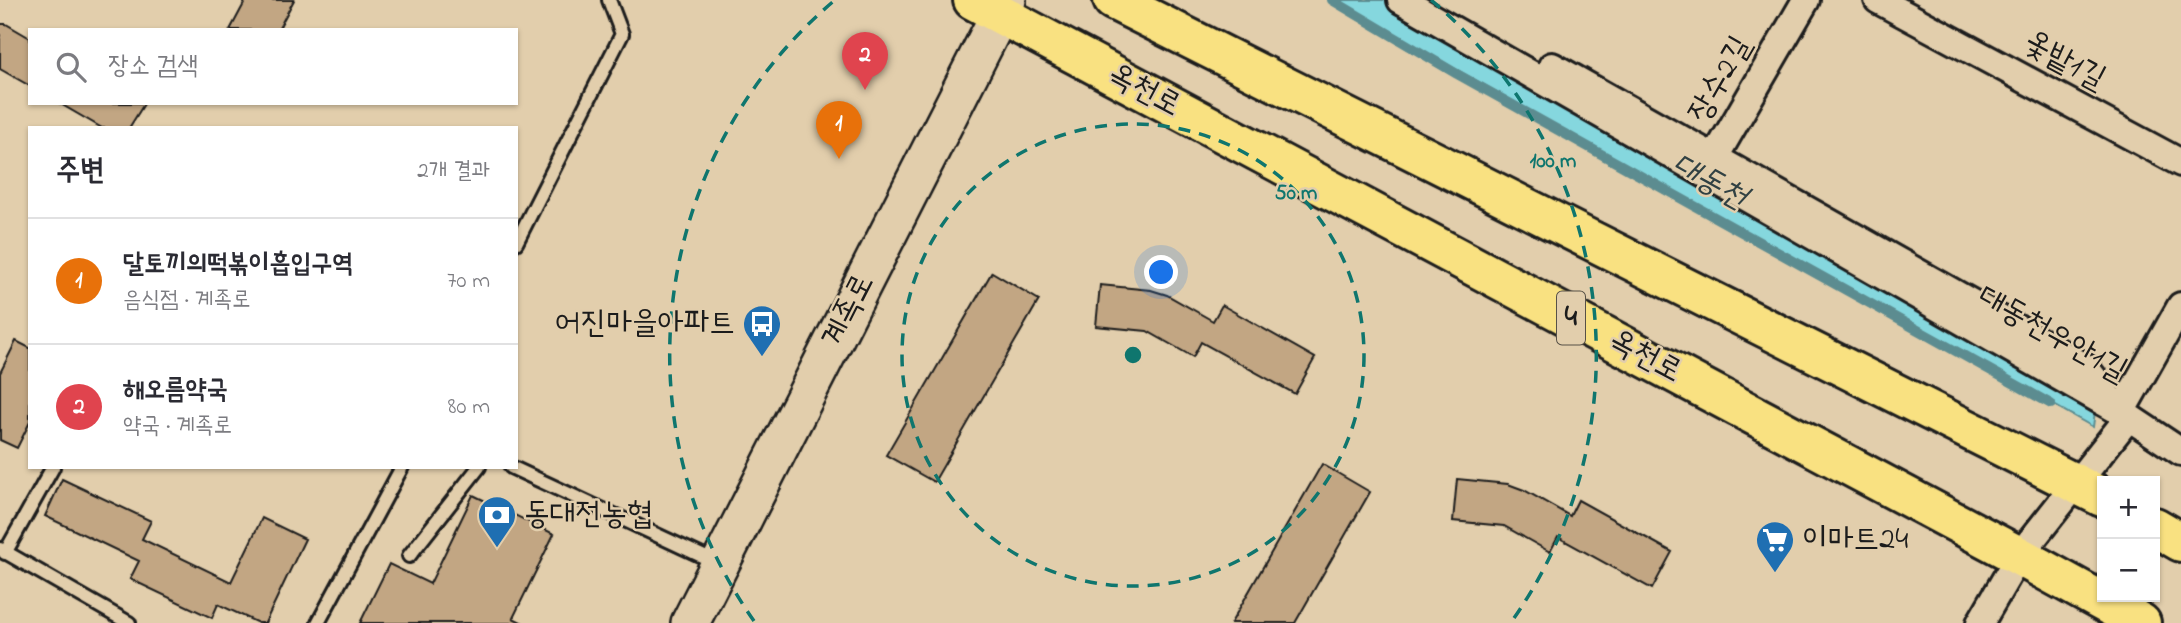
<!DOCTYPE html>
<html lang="ko">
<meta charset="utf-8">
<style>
body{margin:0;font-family:"Indie Flower","Poor Story",sans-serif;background:#f7f7f7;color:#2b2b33}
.controls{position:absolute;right:21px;bottom:21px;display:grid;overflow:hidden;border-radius:0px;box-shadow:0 2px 5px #0004}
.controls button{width:63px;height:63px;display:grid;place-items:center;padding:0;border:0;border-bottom:2px solid #e1e1e2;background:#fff;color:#2b2b33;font:35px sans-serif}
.you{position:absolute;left:1162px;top:273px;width:24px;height:24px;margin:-18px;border:5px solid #fff;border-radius:50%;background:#1a73e8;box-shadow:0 0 0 10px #1a73e833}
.badge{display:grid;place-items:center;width:46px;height:46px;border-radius:50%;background:#1f6fb2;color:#fff;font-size:23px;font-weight:700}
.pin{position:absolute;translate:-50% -58px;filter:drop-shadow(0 2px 4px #0008)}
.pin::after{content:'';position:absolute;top:37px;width:24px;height:21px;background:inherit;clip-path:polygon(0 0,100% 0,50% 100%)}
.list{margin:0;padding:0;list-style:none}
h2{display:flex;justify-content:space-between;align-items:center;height:91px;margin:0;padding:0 28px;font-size:30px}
h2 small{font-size:23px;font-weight:400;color:#7c7c81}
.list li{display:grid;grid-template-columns:46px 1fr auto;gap:21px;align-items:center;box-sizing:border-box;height:126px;padding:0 28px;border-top:2px solid #e1e1e2}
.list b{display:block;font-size:26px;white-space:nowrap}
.list p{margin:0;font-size:23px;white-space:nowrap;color:#7c7c81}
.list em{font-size:23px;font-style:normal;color:#7c7c81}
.icon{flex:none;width:38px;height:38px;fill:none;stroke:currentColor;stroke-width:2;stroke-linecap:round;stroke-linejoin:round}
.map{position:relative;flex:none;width:2181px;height:623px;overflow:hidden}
.search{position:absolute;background:#fff;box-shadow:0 2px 5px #0004;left:28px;top:28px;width:490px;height:77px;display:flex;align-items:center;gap:18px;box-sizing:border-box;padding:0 24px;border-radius:0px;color:#7c7c81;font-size:26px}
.panel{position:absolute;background:#fff;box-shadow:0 2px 5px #0004;left:28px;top:126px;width:490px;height:343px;border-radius:0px}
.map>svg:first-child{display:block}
.water{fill:#85d7de;stroke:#5b8c90;stroke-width:2}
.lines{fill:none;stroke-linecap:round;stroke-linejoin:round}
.stream{stroke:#5b8c90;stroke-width:10}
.building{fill:#c2a683;stroke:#1c1c1c;stroke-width:2}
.lane-casing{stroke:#1c1c1c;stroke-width:18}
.street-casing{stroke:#1c1c1c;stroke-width:32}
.secondary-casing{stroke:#1c1c1c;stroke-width:42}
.primary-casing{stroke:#1c1c1c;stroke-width:44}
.lane{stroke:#e2ceac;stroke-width:12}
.street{stroke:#e2ceac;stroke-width:26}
.secondary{stroke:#e2ceac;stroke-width:37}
.primary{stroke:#f9e181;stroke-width:38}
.ring{fill:none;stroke:#0f766e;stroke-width:3.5;stroke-dasharray:12 9}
.labels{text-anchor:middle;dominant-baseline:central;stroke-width:5;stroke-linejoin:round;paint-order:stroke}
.shield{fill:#e2ceac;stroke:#575147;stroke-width:2}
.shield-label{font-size:30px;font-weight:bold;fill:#1c1c1c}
.street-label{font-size:32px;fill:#1c1c1c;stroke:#e2ceac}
.poi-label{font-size:32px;fill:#1c1c1c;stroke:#e2ceac;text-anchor:start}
.water-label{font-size:33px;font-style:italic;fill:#314143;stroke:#e2ceac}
.centre{fill:#0f766e;stroke:#e2ceac;stroke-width:3.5}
.ring-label{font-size:21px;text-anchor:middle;font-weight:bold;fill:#0f766e;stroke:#e2ceac;stroke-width:5;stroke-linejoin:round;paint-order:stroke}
</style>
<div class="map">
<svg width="2181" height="623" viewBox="0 0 2181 623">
<rect width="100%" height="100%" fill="#e2ceac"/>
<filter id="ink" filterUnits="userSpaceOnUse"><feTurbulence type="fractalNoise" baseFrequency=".0143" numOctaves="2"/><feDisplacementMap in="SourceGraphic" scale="14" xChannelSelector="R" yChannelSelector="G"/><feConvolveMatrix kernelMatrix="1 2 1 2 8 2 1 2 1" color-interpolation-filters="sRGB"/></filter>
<g filter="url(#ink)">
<path class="water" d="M1333,0h58l705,403 -3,24z"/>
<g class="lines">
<path class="stream" d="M1332,0l125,74 594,330"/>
</g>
<path class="building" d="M246,0h48l-16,30h-48z
M0,24h6l24,14v48l-30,-17z
M59,103h84l1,1 -15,24h-27z
M992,272l47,28 -105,182 -48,-27z
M1100,285l51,5 16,5 46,26 9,-16 93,53 -20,36 -94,-52 -8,15 -46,-26 -51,-5z
M16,341l14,7v74l-13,26 -17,-8v-67z
M1322,464l48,28 -75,131h-64z
M62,479l89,42 -9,18 89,43 31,-64 43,21 -40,84h-7l-40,-19 -6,14 -82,-39 9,-18 -94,-45z
M1457,479l51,5 16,6 46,26 8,-16 94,52 -20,37 -94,-52 -8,15 -46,-26 -51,-5z
M473,495l81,39 -41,84 10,5h-163l29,-59 41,20z"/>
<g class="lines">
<defs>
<path id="lane" d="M516,243l106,-209 -13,-34
M511,467l206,96
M0,549l129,74
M5,553l48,-86
M409,556l70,-89
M318,623l84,-156"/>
<path id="street" d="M1401,0l720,412 60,40
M1878,0l303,163
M1552,66l533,301 28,36
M1715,157l91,-157
M2121,412l60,-106
M1980,623l39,-67 109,-138"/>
<path id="secondary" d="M690,623l317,-623"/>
<path id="primary" d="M973,0l1046,556 122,67
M1113,0l989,497
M2155,527l26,15"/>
</defs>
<use href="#lane" class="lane-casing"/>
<use href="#street" class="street-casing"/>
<use href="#secondary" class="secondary-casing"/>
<use href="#primary" class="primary-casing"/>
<use href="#lane" class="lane"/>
<use href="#street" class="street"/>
<use href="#secondary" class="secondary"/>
<use href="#primary" class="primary"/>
</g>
</g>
<g class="ring">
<circle cx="1133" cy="355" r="231"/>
<path d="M754 621A463 463 0 0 1 835 0M1431 0A463 463 0 0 1 1512 621"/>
</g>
<defs>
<symbol id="bus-pin" viewBox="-11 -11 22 30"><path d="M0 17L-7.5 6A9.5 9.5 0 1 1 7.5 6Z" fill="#1f6fb2" stroke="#e2ceac"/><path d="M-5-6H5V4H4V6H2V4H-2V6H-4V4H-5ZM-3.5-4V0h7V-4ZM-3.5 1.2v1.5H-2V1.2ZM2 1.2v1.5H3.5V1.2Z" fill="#fff"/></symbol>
<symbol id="bank-pin" viewBox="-11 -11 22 30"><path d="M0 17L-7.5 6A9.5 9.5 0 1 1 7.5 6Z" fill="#1f6fb2" stroke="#e2ceac"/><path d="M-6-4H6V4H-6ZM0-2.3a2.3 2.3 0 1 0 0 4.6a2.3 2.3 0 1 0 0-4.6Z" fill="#fff"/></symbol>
<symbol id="supermarket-pin" viewBox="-11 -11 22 30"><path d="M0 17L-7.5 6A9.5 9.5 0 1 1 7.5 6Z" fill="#1f6fb2" stroke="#e2ceac"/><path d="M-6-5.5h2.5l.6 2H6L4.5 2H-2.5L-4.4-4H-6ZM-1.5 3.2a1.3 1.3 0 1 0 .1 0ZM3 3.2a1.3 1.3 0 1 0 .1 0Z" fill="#fff"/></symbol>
</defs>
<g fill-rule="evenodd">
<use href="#bus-pin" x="740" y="302" width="44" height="60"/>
<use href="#bank-pin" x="475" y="493" width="44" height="60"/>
<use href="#supermarket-pin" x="1753" y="518" width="44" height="60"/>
</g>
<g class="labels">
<rect class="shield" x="1557" y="291.5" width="28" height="53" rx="5"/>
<g class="shield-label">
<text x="1571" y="318">4</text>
</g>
<g class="street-label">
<text transform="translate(2064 62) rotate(28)">옻밭1길</text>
<text transform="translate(1721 80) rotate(-60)">장수2길</text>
<text transform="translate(1144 91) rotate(28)">옥천로</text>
<text transform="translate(849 311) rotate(-63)">계족로</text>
<text transform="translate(2052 335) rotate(29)">대동천우안1길</text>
<text transform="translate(1645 357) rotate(28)">옥천로</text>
</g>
<g class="poi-label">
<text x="735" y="324" text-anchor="end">어진마을아파트</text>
<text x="524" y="515">동대전농협</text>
<text x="1802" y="540">이마트24</text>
</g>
<g class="water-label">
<text transform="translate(1709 182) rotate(29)">대동천</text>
</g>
</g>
<circle cx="1133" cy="355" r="10" class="centre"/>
<g class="ring-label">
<text x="1553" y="167">100 m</text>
<text x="1296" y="199">50 m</text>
</g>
</svg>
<div class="controls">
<button>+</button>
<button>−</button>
</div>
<div class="you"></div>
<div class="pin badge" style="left:839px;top:159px;background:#e8710a">1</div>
<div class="pin badge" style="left:865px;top:90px;background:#e0444e">2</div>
<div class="search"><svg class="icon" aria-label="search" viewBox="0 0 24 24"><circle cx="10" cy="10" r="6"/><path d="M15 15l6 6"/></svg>장소 검색</div>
<section class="panel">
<h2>주변<small>2개 결과</small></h2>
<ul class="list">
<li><span class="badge" style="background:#e8710a">1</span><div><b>달토끼의떡볶이흡입구역</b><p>음식점 · 계족로</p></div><em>70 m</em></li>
<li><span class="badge" style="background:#e0444e">2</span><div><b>해오름약국</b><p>약국 · 계족로</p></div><em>80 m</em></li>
</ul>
</section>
</div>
